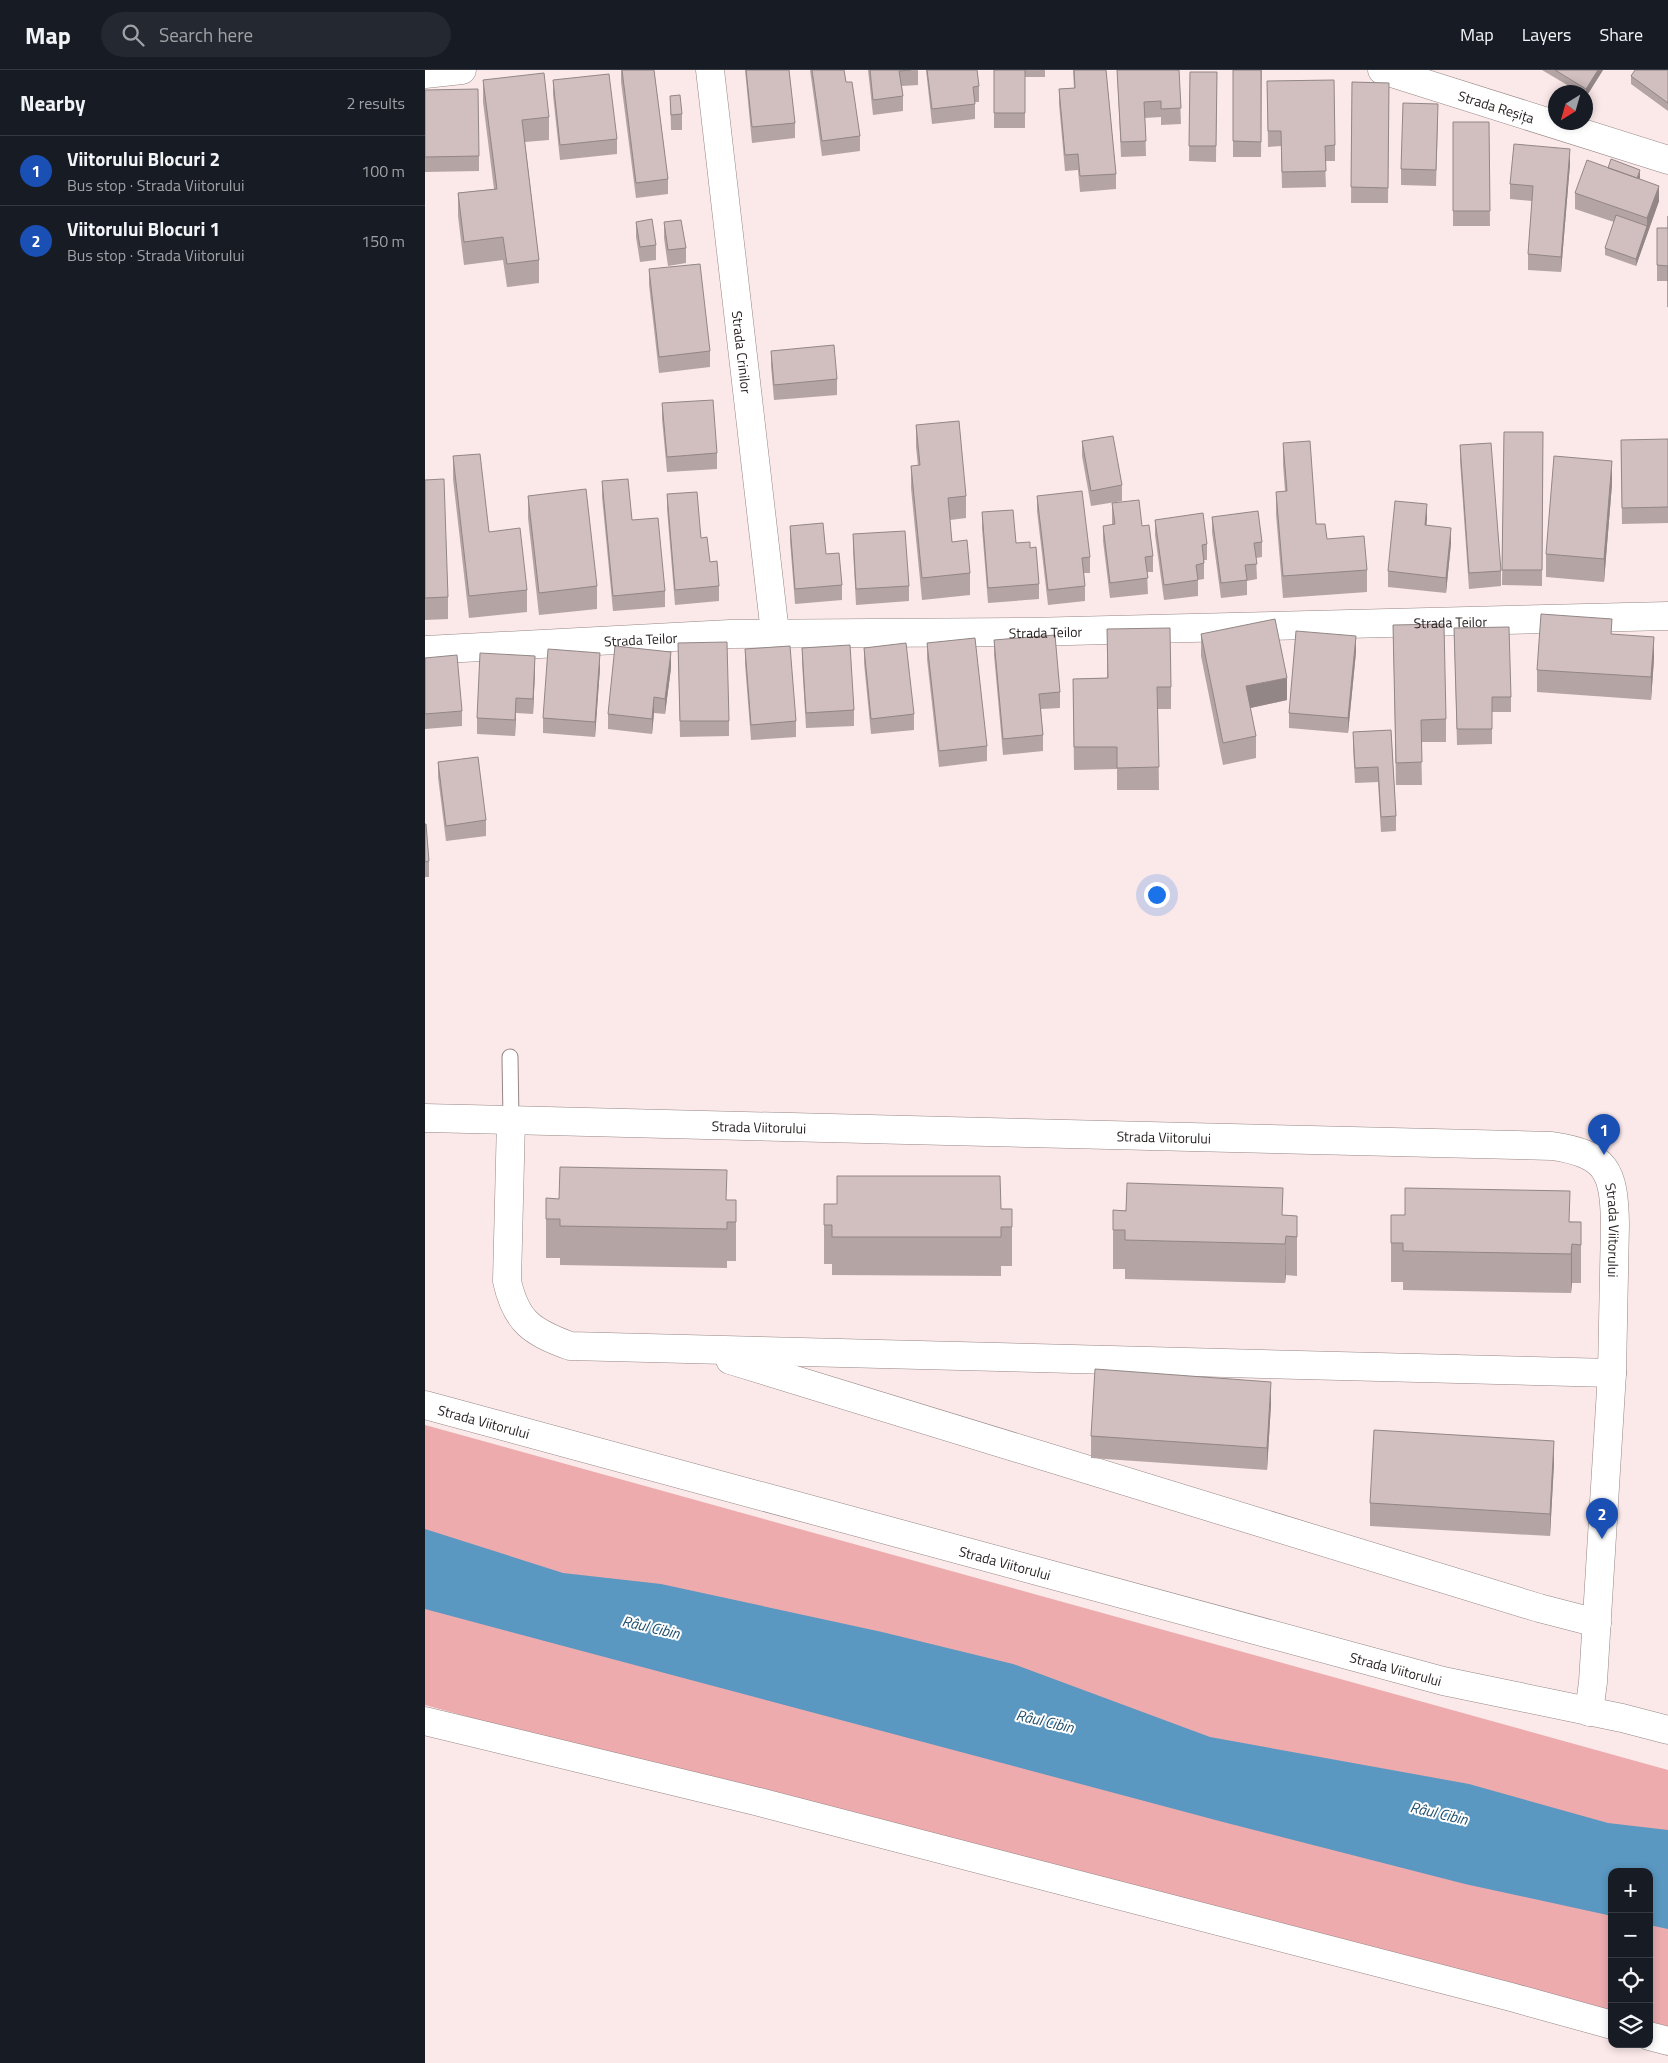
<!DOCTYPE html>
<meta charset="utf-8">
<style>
body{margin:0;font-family:"Titillium Web",sans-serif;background:#242831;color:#f1f3f6}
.controls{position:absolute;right:15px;bottom:15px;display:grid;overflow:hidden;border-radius:10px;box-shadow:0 2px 8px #0003}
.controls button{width:45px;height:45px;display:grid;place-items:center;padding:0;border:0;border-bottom:1px solid #363941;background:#171b24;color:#f1f3f6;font:25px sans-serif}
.compass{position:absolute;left:1123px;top:15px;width:45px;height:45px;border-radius:50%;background:#171b24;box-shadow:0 2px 8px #0003;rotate:217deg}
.you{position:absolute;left:731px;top:824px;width:18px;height:18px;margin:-12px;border:4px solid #fff;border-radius:50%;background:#1a73e8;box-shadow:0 0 0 8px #1a73e833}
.badge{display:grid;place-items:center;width:32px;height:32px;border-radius:50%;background:#b45309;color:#fff;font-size:16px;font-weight:700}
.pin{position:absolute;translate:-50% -41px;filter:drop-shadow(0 1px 2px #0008)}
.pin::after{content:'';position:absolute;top:26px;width:18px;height:15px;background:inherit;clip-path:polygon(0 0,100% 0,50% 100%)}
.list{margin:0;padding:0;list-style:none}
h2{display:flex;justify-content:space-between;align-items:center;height:65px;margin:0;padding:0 20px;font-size:21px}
h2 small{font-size:16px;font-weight:400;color:#9ea1a6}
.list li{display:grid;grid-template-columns:32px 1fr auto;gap:15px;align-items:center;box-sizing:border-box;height:70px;padding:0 20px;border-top:1px solid #363941}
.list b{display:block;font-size:19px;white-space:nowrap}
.list p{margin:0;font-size:16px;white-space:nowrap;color:#9ea1a6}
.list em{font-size:16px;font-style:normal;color:#9ea1a6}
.icon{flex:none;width:28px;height:28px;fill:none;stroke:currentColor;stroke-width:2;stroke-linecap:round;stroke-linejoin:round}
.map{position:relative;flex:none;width:1243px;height:1993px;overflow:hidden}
header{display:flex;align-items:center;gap:30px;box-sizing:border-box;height:70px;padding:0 25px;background:#171b24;border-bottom:1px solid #363941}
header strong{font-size:24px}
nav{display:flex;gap:28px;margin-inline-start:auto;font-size:18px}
.search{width:350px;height:45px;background:#242831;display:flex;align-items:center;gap:12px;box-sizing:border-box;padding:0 18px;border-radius:28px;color:#9ea1a6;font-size:19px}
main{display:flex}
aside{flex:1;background:#171b24}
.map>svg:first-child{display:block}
.green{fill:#edabae}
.water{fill:#5a97c1}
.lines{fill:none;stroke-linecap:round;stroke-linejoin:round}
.lane-casing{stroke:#978686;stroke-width:17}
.street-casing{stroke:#978686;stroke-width:29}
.secondary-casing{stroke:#978686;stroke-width:29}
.lane{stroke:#fff;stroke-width:15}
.street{stroke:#fff;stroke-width:28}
.secondary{stroke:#fff;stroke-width:28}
.wall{fill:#b4a4a4}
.shaded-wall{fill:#928686}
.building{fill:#d1bfbf;stroke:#928686}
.labels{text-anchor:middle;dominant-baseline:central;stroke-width:4;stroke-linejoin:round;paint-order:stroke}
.street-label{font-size:14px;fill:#251e1e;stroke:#fff}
.water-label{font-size:15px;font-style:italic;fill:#1f4d6b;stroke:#fff}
</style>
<header>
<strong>Map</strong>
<div class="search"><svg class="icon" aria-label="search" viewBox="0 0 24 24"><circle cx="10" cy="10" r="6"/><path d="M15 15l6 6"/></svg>Search here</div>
<nav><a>Map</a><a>Layers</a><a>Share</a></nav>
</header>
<main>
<aside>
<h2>Nearby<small>2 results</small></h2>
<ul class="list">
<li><span class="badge" style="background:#1a4fb4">1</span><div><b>Viitorului Blocuri 2</b><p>Bus stop · Strada Viitorului</p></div><em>100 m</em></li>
<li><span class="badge" style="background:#1a4fb4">2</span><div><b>Viitorului Blocuri 1</b><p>Bus stop · Strada Viitorului</p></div><em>150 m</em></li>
</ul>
</aside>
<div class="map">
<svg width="1243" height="1993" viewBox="0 0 1243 1993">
<rect width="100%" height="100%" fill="#fbe8e8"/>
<path class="green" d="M0,1355l1243,345v277l-19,-5v-170h-37v160l-1187,-327z"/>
<path class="water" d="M0,1459l138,44 98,11 221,48 131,32 197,73 259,47 139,39 60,7v99l-19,-4v-53h-37v44l-147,-32 -242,-62 -798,-213z"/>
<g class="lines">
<defs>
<path id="lane" d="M85,987l1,63"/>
<g id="street">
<path id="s1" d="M285,0l65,563"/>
<path id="s2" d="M957,0l286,90"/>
<path d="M0,4l37,-4"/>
<path id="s3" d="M0,580l305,-16 299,-2 639,-16"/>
<path id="s4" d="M0,1048l1127,28c55,8 62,25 63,78l-3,149 -19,309 -4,30"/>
<path d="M86,1050l-4,161c9,41 25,51 63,65l1042,27"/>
<path d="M305,1290l809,248 58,15"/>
<path d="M0,1651l330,80 756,196 101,28"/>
<path d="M1224,1966l19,5"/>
</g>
<g id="secondary">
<path id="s5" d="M0,1335l1018,276 179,37 46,12"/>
</g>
</defs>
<use href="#lane" class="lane-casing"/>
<use href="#street" class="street-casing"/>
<use href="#secondary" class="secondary-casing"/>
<use href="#lane" class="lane"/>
<use href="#street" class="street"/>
<use href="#secondary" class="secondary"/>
</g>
<path class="wall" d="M196,0h33l14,109v15l-32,4 -15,-116z
M320,0h44l6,53v15l-43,5z
M385,0h34l2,12 14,54v15l-38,5z
M443,0h50v15l-16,1 1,10v15l-30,4z
M501,0h51l2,16v16h-4v17l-43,5z
M569,0h51v7h-20v51h-31z
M648,0h33l10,104v15l-36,3 -2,-22 -13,1 -6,-67v-15l15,-1z
M692,0h62l2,54 -20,1v-8l-16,1 1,38 -25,1z
M808,0h29l-1,87h-28z
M1117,0h61l-17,27h-1v-5h-6z
M1243,0v41l-37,-27v-8z
M765,2h27l-1,90 -27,-1z
M58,10l66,37v23l-24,2 14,118v23l-32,4 -4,-27 -39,5 -6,-49v-23l36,-4 -11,-87z
M128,10l64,59v15l-57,6 -7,-65z
M842,11l68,64v16h-10l1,26 -44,1 -1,-42 -13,1z
M927,12l37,1 -1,120h-37z
M0,20l54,66v15l-54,1z
M245,26l12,18v16h-11z
M1013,49l-2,67 -35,-1v-16z
M1028,52h36l1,104h-37z
M1145,94l-9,108 -33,-2v-16l4,-53 -22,-2v-15z
M1183,98l32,10v1l19,22 -23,65 -31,-11v-7l9,-26 -39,-13v-16z
M1243,146v107v-42h-11v-53h11z
M211,152l20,23v15l-16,2 -4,-25z
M239,152l22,26v15l-18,3 -4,-28z
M224,199l61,82v16l-51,6 -10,-88z
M346,281l66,28v16l-63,5 -3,-34z
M237,333l55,50v16l-50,3 -5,-53z
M491,355l50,71v22l-16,2 2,22 18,31v22l-48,5 -11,-112v-22h7l-2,-19z
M1079,362h39l-1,154 -40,-1z
M1196,370l47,25v58l-46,1z
M657,371l40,44v16l-31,5 -9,-50z
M858,373l33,81 11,15 40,31v22l-84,6 -7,-84v-22l9,-1 -2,-26z
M1035,375l41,126v15l-32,3 -9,-128z
M28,386l36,76 38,58v22l-58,6 -16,-139z
M0,410l23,117v22l-23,1z
M177,411l30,39 33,71v16l-52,4 -11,-114z
M1187,414l-8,98 -58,-5v-23z
M242,424l34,44 18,48v15l-44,4 -8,-96z
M103,426l69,90v23l-58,6 -11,-97z
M612,426l53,61v16h-6l1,13v15l-37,4 -11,-94z
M687,433l30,23 11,30v16h-6l1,22 -38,4 -7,-57v-15l9,-1z
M557,442l34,31 14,5 9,36v15l-51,4 -6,-75z
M787,447l50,25v15l-6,1 1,21 -10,2v14l-26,3 -9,-66z
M1002,449l-1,6 25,18 -5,50 -58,-6v-16z
M730,450l52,24v16h-3v19l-6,1v16l-34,4 -9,-65z
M365,456l36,28 16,31v15l-47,4 -5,-63z
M428,464l56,52v15l-53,4 -3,-55z
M968,555l53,94v23h-25l1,43h-26z
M1029,558l57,69v15h-19v32l-35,1z
M682,559l64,58v22h-13l1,81h-42v-21l-43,1 -1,-91 34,-1z
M776,564l86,66 -37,8 6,28v22l-33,7 -22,-109z
M569,570l66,52v16l-19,1 2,26v16l-40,4 -9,-100z
M253,573l51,78v15l-49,1z
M502,573l60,103v15l-48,6 -12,-108z
M377,578l52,62v16l-48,2 -4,-65z
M439,578l50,66v16l-43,4 -7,-71z
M320,579l51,72v16l-45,3 -6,-76z
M931,582l-8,81 -59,-5v-15z
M0,588l37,53v15l-37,3z
M1229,589l-3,41 -114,-8v-22z
M175,598l-5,69 -52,-4v-15z
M246,598l-6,46 -11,-1 -2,21 -44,-5v-15z
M110,601l-2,43 -17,-1 -1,23 -38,-2v-16z
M966,660l5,86v15l-15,1 -3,-50 -23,1 -2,-35v-16z
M13,692l48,58v16l-40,5 -8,-64z
M0,754l4,37v16h-4z
M134,1129l177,1v61h-9v7l-167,-3v-7h-14v-39z
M399,1134l188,5v57h-11v10l-169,-1v-11h-8z
M688,1140l184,6v60l-11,-1 -1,8 -160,-4v-10h-12z
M966,1145l190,7v61h-9l-1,10 -168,-3v-8h-12z
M846,1334l-4,66 -176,-12v-22z
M1129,1393l-4,73 -180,-10v-23z"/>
<path class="shaded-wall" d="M1173,0h5l-17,27v-8z
M1145,79v15l-9,108v-15z
M1215,100v8l-5,14v-7z
M1234,116v15l-23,65v-7l11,-33v-8z
M1187,391v23l-8,98v-23z
M1002,434v15l-2,21v-15z
M1026,458v15l-5,50v-15z
M931,566v16l-8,81v-15z
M1229,567v22l-3,41v-23z
M246,582v16l-6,46v-15z
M175,583v15l-5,69v-15z
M110,586v15l-2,43v-15z
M862,608v22l-41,9v-23z
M229,627v16l-2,21v-15z
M91,628v15l-1,23v-16z
M861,1166v39l-1,8z
M1147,1174v39l-1,10v-39z
M846,1312v22l-4,66v-22z
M1129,1371v22l-4,73v-22z"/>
<path class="building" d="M197,0h32l14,109 -32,4z
M321,0h43l6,53 -43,4z
M387,0h32l2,12h6l8,54 -38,5z
M445,0h41l-12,1 4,25 -30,4z
M502,0h50l2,16 -6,1 2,17 -43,5z
M569,0h31v43h-31z
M649,0h32l10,104 -36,2 -2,-22 -13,1 -6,-66 16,-1z
M692,0h62l2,38 -20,1v-8l-17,1 2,39 -25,1z
M808,0h28v72l-28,-1z
M1130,0h43l-12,19z
M1210,0h33v33l-37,-27z
M765,2h27l-1,74h-27z
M119,3l5,44 -27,3 17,140 -32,4 -4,-27 -39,5 -6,-49 39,-4 -14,-109z
M184,4l8,65 -57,6 -7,-65z
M909,10l1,65 -10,1 1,25 -44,1 -1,-41h-13l-1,-50z
M927,12l37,1 -1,105 -37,-1z
M53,19l1,67 -54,1v-67z
M255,25l2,19 -11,1 -1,-19z
M978,33l35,1 -2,66 -35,-1z
M1028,52h36l1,89h-37z
M1089,74l56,5 -9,108 -33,-3 5,-68 -23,-2z
M1186,89l29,11 -3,8 -29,-10z
M1162,90l72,26 -12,32 -72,-25z
M1191,145l31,11 -11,33 -31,-11z
M1243,146v91v-41l-11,-1v-37h11z
M227,149l4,26 -16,2 -4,-25z
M256,150l5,28 -18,2 -4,-28z
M275,194l10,87 -51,6 -10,-88z
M409,275l3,34 -63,6 -3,-34z
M288,330l4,53 -50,4 -5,-54z
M534,351l7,75 -18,2 4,44 15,-2 3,33 -48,5 -11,-112 9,-1 -4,-40z
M1079,362h39l-1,138h-40z
M688,366l9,49 -31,6 -9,-50z
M1243,369v68l-46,1 -1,-68z
M885,371l6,83h9l2,15 37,-3 3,34 -84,6 -7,-84 11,-1 -4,-48z
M1066,373l10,128 -32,2 -9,-128z
M55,384l9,78 31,-4 7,62 -58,6 -16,-140z
M1129,386l58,5 -8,98 -58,-5z
M19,409l4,118 -23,1v-118z
M203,409l4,41 26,-2 7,73 -52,5 -11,-115z
M161,419l11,97 -58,7 -11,-97z
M657,421l8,66 -8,1 3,28 -37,4 -11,-94z
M272,422l4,46 6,-1 3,25 7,-1 2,25 -44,4 -8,-96z
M714,430l3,26 7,-1 4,31 -8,1 3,21 -38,5 -7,-57 12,-2 -3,-21z
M970,431l32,3 -2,21 26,3 -5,50 -58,-7z
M588,440l3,33 14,-1v6l6,-1 3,37 -51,4 -6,-76z
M833,441l4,31 -8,1 3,21 -12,1 2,15 -26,3 -9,-66z
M778,443l4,31 -5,1 2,18 -8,2 2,15 -34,5 -9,-65z
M398,453l3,31 13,-1 3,32 -47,4 -5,-63z
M480,461l4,55 -53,3 -3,-55z
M1116,544l71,5 -1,15 43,3 -3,40 -114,-7z
M850,549l12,59 -41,8 10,50 -33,7 -22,-109z
M1019,554l2,95 -25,1 1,42 -26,1 -3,-138z
M1084,557l2,70h-19v32h-35l-3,-101z
M745,558l1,59h-14l2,80 -42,1v-21h-43l-1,-68 35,-1 -1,-49z
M871,561l60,5 -8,82 -59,-5z
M630,565l5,57 -21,2 4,41 -40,4 -9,-99z
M550,568l12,108 -48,5 -12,-108z
M302,572l2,79h-49l-2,-78z
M481,573l8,71 -43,5 -7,-71z
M425,575l4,65 -48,3 -4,-65z
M190,576l56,6 -6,47 -11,-2 -2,22 -44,-5z
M365,576l6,75 -45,4 -6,-76z
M123,579l52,4 -5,69 -52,-4z
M55,583l55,3 -2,43 -17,-1 -1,22 -38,-2z
M32,585l5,56 -37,3v-56z
M966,660l5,86 -15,1 -3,-50 -23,1 -2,-36z
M53,687l8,63 -40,6 -8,-64z
M0,754h1l3,37 -4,1z
M135,1097l167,3 -1,30h10v22h-9v7l-167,-3v-7h-14v-21l13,1z
M412,1106h163l1,33h11v18h-11v10h-169v-12h-8v-21h13z
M702,1113l156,5 -1,27 15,1v21l-11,-1 -1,8 -160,-4v-10h-12v-20l13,1z
M980,1118l165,3 -1,31h12v23l-9,-1 -1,10 -168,-3v-8h-12v-28h14z
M670,1299l176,13 -4,66 -176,-12z
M949,1360l180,11 -4,73 -180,-11z"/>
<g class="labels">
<g class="street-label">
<text stroke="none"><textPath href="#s2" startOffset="120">Strada Reșița</textPath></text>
<text stroke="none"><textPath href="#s1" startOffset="284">Strada Crinilor</textPath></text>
<text stroke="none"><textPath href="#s3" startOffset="1026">Strada Teilor</textPath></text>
<text stroke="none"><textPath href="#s3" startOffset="621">Strada Teilor</textPath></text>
<text stroke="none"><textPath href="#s3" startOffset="216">Strada Teilor</textPath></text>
<text stroke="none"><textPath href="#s4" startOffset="334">Strada Viitorului</textPath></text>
<text stroke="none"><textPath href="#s4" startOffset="739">Strada Viitorului</textPath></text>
<text stroke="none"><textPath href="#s4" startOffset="1249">Strada Viitorului</textPath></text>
<text stroke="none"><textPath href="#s5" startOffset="61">Strada Viitorului</textPath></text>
<text stroke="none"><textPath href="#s5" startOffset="601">Strada Viitorului</textPath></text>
<text stroke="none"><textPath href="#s5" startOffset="1006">Strada Viitorului</textPath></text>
</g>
<g class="water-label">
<text transform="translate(226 1557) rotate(13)">Râul Cibin</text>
<text transform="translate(620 1651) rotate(13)">Râul Cibin</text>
<text transform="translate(1014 1743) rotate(13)">Râul Cibin</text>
</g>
</g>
</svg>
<div class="controls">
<button>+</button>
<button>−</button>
<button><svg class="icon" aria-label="locate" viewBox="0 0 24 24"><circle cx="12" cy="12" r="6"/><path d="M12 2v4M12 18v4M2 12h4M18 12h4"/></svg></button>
<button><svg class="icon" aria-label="layers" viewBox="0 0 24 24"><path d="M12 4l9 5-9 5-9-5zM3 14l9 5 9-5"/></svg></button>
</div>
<svg class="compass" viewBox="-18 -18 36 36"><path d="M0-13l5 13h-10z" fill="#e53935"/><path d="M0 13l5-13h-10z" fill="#9ea1a6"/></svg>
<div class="you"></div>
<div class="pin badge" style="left:1179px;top:1085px;background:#1a4fb4">1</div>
<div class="pin badge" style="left:1177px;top:1469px;background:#1a4fb4">2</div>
</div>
</main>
